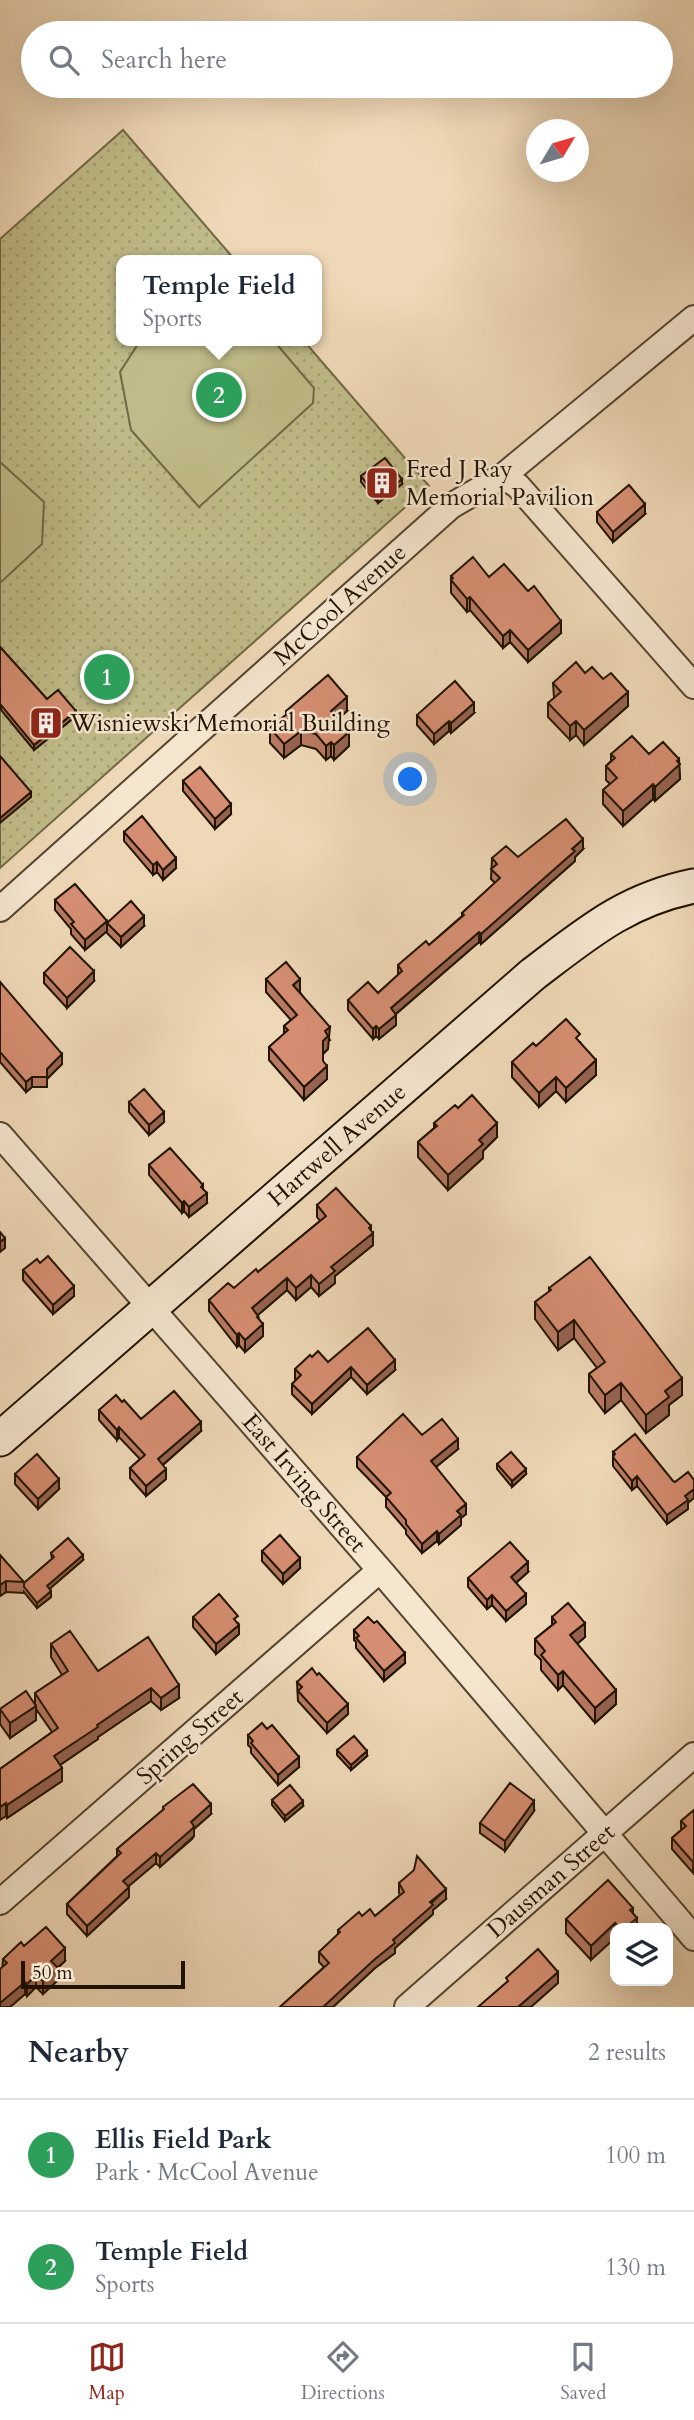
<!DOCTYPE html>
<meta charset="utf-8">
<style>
body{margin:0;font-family:Cardo,serif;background:#f2f2f3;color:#1f2937}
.controls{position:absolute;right:21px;bottom:21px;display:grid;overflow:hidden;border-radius:14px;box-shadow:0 7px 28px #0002}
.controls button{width:63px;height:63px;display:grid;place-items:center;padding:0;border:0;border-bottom:2px solid #e0e1e3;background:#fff;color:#1f2937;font:35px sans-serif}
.compass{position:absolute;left:526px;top:119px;width:63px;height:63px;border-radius:50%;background:#fff;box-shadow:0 7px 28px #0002;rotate:52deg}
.scale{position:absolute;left:21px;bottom:18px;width:164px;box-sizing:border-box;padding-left:7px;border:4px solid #211300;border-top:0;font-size:19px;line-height:24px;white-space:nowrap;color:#211300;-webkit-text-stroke:5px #f5e6d0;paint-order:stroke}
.you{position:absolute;left:411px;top:780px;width:24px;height:24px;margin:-18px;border:5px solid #fff;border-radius:50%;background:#1a73e8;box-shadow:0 0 0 10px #1a73e833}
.badge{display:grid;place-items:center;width:46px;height:46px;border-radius:50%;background:#8f2418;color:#fff;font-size:23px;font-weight:700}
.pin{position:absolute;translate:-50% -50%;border:4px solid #fff;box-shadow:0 2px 7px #0006}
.popup{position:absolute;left:116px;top:255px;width:206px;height:91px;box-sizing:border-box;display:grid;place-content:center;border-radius:14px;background:#fff;filter:drop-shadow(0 2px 5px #0005);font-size:23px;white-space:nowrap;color:#747a83}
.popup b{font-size:26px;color:#1f2937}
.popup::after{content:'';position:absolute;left:50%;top:100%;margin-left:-14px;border:14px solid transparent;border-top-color:#fff}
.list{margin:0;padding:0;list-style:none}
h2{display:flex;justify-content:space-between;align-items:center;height:91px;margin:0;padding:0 28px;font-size:30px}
h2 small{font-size:23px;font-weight:400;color:#747a83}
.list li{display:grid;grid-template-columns:46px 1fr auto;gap:21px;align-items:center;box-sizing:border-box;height:112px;padding:0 28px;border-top:2px solid #e0e1e3}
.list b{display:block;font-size:26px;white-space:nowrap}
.list p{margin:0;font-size:23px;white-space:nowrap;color:#747a83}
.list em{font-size:23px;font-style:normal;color:#747a83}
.icon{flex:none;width:38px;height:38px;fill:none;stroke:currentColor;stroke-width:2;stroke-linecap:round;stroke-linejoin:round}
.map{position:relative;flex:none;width:694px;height:2007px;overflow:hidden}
.search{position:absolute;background:#fff;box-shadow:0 7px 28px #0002;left:21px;right:21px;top:21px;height:77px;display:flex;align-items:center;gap:18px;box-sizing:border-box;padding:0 24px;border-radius:38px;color:#747a83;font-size:26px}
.sheet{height:315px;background:#fff}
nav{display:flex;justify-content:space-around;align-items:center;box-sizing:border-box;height:98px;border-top:2px solid #e0e1e3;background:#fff;font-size:19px;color:#747a83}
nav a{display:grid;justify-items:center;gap:4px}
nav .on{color:#8f2418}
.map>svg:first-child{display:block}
.grass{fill:url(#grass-dots);stroke:#706844;stroke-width:2}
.garden{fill:#c0bc89;stroke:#706844;stroke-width:2}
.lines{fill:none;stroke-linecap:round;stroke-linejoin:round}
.street-casing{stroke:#54442e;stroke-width:28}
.secondary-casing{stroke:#211300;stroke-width:37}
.street{stroke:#f5e6d0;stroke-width:24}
.secondary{stroke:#f5e6d0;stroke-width:33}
.wall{fill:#b87a62;stroke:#211300;stroke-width:2}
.shaded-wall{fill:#966350;stroke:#211300;stroke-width:2}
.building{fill:#d68e72;stroke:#211300;stroke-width:2}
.labels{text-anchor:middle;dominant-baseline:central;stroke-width:5;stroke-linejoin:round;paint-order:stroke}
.poi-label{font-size:24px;fill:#211300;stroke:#f5e6d0;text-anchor:start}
.street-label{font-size:24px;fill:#211300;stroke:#f5e6d0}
</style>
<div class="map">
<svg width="694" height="2007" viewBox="0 0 694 2007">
<defs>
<pattern id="grass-dots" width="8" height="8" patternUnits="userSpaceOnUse" patternTransform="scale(1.75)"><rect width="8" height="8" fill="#c0bc89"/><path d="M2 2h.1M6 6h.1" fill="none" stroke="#a5a174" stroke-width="1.8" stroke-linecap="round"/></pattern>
</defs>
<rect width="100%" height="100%" fill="#efd8b7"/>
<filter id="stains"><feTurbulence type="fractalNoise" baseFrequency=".00286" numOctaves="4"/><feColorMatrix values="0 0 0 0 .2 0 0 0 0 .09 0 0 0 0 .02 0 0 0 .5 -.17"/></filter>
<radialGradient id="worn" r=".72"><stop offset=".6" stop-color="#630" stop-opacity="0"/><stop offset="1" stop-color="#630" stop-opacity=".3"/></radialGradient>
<path class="grass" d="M123,130l112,130h-114v81h183l125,145 -429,382v-629z"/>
<path class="garden" d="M140,341h134l40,47 -1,15 -114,104 -68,-77 -11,-58z
M0,462l44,40 -2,42 -42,39z"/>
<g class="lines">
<defs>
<path id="street" d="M503,476l15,10 176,200
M0,909l451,-403 52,-30 191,-158
M0,1135l380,435 314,368
M0,1902l380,-332
M407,2007l287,-252"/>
<path id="secondary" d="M0,1439l532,-464c54,-41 93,-75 162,-89"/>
</defs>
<use href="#street" class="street-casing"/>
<use href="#secondary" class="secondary-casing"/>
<use href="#street" class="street"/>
<use href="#secondary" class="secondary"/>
</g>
<path class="wall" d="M361,476l41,8 -24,19 -17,-21z
M597,512l48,2 -32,28 -16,-20z
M451,576l38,1 72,56 -33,29 -18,-20 -7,6 -33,-38 -3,2 -16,-19z
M0,647l47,52 29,17 -42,34 -33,-40z
M585,673l18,6 25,27 -44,39 -8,-10 -6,5 -22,-23v-14l6,-5 -1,-15z
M286,711h61l-9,8 11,27 -15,14 -3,-4 -5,4 -10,-11 -15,-4 -17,13 -14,-15v-15l16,-13z
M474,713l-23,20 -2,-2 -15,13 -17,-19v-10z
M611,754h38l30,10 1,15 -25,22 -2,-2 -30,27 -20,-22v-14l7,-6 -4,-4v-14l5,-5z
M183,781l48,33 -16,15 -32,-38z
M124,832l52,36 -13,12 -6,-8 -4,3 -29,-34z
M583,849l-8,8v4l-94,83 -2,-2 -84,73 1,10 -17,14 -3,-3 -3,3 -25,-29v-10l30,-7 20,-18v-10l31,-20 33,-29v-3l33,-30 -4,-4 1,-21 26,-1z
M55,900l52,31 -22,19 -14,-16v-5l-16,-19z
M107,923l37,3 -23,21 -14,-14z
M44,973l50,8 -27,27 -23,-25z
M266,979l34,13 30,48 -2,1v8l-5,5v8l4,17 -23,21 -35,-40v-13l15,-13v-8l7,-6 -25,-28z
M0,982l62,82 -15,15v8h-15l-6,5 -26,-30z
M580,1042l16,33 -30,27 -10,-11 -17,16 -27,-30v-15l24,-16z
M129,1102l35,20 -15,13 -20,-23z
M458,1108l39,29 -14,14v7l-35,32 -30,-33v-15l16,-14v-5z
M149,1165l58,38 -18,14 -5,-6 -2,2 -33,-38z
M317,1205l54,26 2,14 -38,31v7l-16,13 -8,-9 -15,13 -9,-10 -29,25 5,21 -18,16 -6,-7 -2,2 -28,-36v-11l25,-12 24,-16 62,-51 -3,-4z
M40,1263l34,33 -21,18 -30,-34v-10z
M549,1288l133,107 -13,10v10l-23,18 -25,-33 -16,13 -16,-21v-18l8,-6 -23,-30 -16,12 -23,-31v-17l14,-10z
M312,1357l16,5 67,8 -28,24 -16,-17 -39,37 -20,-20v-10l4,-4 -1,-1v-10z
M122,1402l19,17 60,12 -38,34 3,14 -20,17 -16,-18v-10l10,-9 -21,-22 -2,3 -18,-20v-10z
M422,1435l36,14 -22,18 30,47 -5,4v7l-22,19 -2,-3 -15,12 -16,-19v-4l-20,-23v-10l-29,-30v-10z
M613,1452l75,51v6l-21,15 -30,-38 -5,4 -19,-24z
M497,1464l29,10 -14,13 -15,-18z
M15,1474l44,15 -21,20 -23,-25z
M262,1551l38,17 -17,16 -21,-23z
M51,1553l32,7 -34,29 2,8 -14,11 -13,-16v1l-18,-1 -6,4v-41l24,28 28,-24z
M528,1572l-12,11 10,21 -20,17 -14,-16 -5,4 -19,-22v-9z
M193,1617l45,6 1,11 -23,20 -23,-27z
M552,1617l33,20 -8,7 39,60 -21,19 -32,-38 -5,5 -17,-20v-10l-6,-6v-15l17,-14z
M354,1630l51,33 -21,18 -28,-33v-6l-2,-2z
M51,1644l47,27 81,27 -18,12 -10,-9 -53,36v2l-38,26 2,16 -55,37 -1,-2 -6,-47 52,-37 -16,-23v11l-26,18 -10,-14v-15l35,-6v-10l27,-18 -11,-18z
M297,1682l51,32 -21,19 -29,-32z
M248,1735l51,32 -21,18 -27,-32v-5l-3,-3z
M337,1750l30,6 -16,14 -14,-15z
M272,1800l31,6 -18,15 -13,-16z
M163,1807l48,7 -17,15v7l-2,3 -32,28 -4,-4 -28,23 1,11 -42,39 -20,-22v-10l50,-48v-7l46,-39z
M694,1810l-1,63 -21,-24v-11l9,-8v-9z
M534,1811l-29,40 -25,-18v-10z
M399,1883l47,16 -13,11v4l-38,34v5l-20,15 -42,39h-53l44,-40 -5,-5v-10l19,-17v-5l24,-14h13l25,-21 -1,-2z
M633,1913l4,15h-22l-24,32 -25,-27v-14z
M24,1946l41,15 -7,7v12l-15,14 -7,-7 -9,9 -2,-2 -15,13h-10l3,-48z"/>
<path class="shaded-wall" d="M402,479v5l-24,19v-5z
M645,504v10l-32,28v-10z
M470,597v13l-3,2v-13z
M561,621v12l-33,29v-12z
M510,630v12l-7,6v-12z
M628,692v14l-44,39v-15z
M347,697v14l-16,14v-14z
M474,703v10l-23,20v-10z
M76,711v5l-42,34v-5z
M449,721v10l-15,13v-10z
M576,721v14l-6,5v-14z
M301,731v14l-17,13v-14z
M349,732v14l-15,14v-15z
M331,742v14l-5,4v-14z
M679,759l1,20 -25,22v-14z
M653,784v15l-30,27v-15z
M31,792v5l-31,26v-5z
M231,804v10l-16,15v-10z
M583,839v10l-8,8v4l-94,83v-10z
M176,858v10l-13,12v-10z
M157,862v10l-4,3v-10z
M144,916v10l-23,21v-10z
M107,921v10l-22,19v-10z
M479,932v10l-88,76v-10z
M94,971v10l-27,27v-10z
M300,979v13l-7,6v-13z
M396,1015v10l-17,14v-10z
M376,1026v10l-3,3v-10z
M330,1027l-2,22 -5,5v-13l2,-10z
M62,1054v10l-15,15v8v-18z
M596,1060v15l-30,27v-14z
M327,1066v13l-23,21v-13z
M32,1077v10l-6,5v-10z
M556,1077v14l-17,16v-14z
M164,1112v10l-15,13v-10z
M497,1123v14l-14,14v7l-35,32v-15l31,-35z
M203,1185v10l4,-2v10l-18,14v-10z
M184,1201v10l-2,2v-10z
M371,1226v9l2,-2v12l-38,31v7l-16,13v-12l12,-17z
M5,1238v10l-5,4v-10z
M311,1275v12l-15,13v-12z
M287,1278v12l-35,30v-12z
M74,1286v10l-21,18v-9z
M574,1320v18l-16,12v-18z
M263,1324v12l-18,16v-12z
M239,1333v12l-2,2v-12z
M395,1360v10l-28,24v-9z
M351,1367v10l-39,37v-10z
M682,1378v17l-13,10v10l-23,18v-18l19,-24z
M621,1383v17l-16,13v-18z
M201,1422v9l-43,38v-10z
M119,1427v10l-2,3v-10z
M458,1439v10l-27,22v-10z
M166,1469v10l-20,17v-10z
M526,1469v5l-14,13v-6z
M637,1476v10l-5,4v-9z
M59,1479v10l-21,20v-10z
M694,1489v9l-6,5v6l-21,15v-9l18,-19z
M466,1504v10l-5,4v7l-22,19v-10l18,-23z
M437,1531v10l-15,12v-9z
M83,1555v5l-36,31v-5z
M300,1558v10l-17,16v-10z
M528,1562v10l-17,15v-10z
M6,1581v11l-6,4v-11z
M51,1591v6l-14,11v-5z
M526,1594v10l-20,17v-10z
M492,1595v10l-5,4v-9z
M585,1623v14l-15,13v-15z
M239,1625v9l-23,20v-10z
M405,1653v10l-21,18v-10z
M563,1671v14l-5,5v-15z
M179,1685v13l-18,12v-12z
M151,1688v13l-53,36v2l-44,30v-13l43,-31z
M616,1690v14l-21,19v-15z
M348,1704v10l-21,19v-10z
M36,1706v14l-26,18v-15z
M367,1751v5l-16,14v-5z
M299,1757v10l-21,18v-10z
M62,1768v13l-55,37v-13z
M303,1801v5l-18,15v-5z
M534,1801v10l-29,40v-10z
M6,1803v13l-6,4v-13z
M211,1804v10l-17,15v7l-34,31v-10l31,-35z
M156,1853v10l-33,28v-10z
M129,1887v10l-42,39v-10z
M446,1889v10l-13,11v4l-38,34v5l-20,15 -42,39h-10z
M633,1908v13l4,-3v10h-12l5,-18z
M615,1923v15l-24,22v-14z
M65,1948v13l-14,12v-12z
M58,1968v12l-15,14v-13z
M558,1972v11l-27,24h-13z
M36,1975v12l-9,9v-12z
M25,1982v12l-15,13h-10v-4z"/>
<path class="building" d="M385,458l17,21 -24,19 -17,-22z
M629,485l16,19 -32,28 -16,-20z
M473,557l16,20 15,-13 24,27 6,-5 27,35 -33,29 -18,-20 -7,6 -33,-39 -3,2 -16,-19 2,-2 -2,-2z
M0,647l47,52 11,-9 18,21 -42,34 -33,-40 -1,1z
M576,662l9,11 7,-6 11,12 8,-6 17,19 -44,38 -8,-9 -6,5 -22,-23 13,-11 -8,-9z
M328,675l19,22 -16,14 18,21 -15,13 -3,-3 -5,4 -10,-12 -15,-3 -17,13 -14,-16 17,-14 -1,-3z
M455,681l19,22 -23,20 -2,-2 -15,13 -17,-19z
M632,736l17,18 14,-12 16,17 -2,2 3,3 -25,23 -2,-3 -30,27 -20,-21 14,-12 -11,-12 9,-8 -4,-4z
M0,756l31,36 -31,26z
M200,767l31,37 -16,15 -32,-38z
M142,816l34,42 -13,12 -6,-8 -4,3 -29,-33z
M566,819l17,20 -11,10 3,2 -94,83 -2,-2 -88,76 5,7 -17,14 -3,-3 -3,3 -25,-29 20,-18 10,11 24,-22 -4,-6 28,-24 3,4 35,-30 -2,-2 38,-35 -9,-9 6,-5 -5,-6 14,-12 12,11z
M75,884l32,37 -22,19 -14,-16 3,-2 -19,-22z
M131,901l13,15 -23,21 -14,-14z
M70,947l24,24 -27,27 -23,-25z
M286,962l14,17 -7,6 37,42 -5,4 3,5 -5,5v20l4,5 -23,21 -35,-40 19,-17 -4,-4 13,-11 -31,-36z
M0,982l62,72 -15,15v8h-15l-6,5 -26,-30z
M566,1019l14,15 -4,4 20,22 -30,28 -10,-11 -17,16 -27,-31 21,-19 3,3z
M144,1089l20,23 -15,13 -20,-23z
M472,1095l25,28 -18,17 4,4 -35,31 -30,-33 19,-16 -3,-3 21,-18 3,3z
M170,1148l33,37 -2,2 6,6 -18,14 -5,-6 -2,2 -33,-38z
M336,1188l35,38 -2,2 4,5 -42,34 4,4 -16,13 -8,-9 -15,13 -9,-10 -35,30 6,8 -1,1 6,7 -18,16 -6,-7 -2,2 -28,-35 19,-17 6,5 22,-19 2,3 68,-56 -9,-11z
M0,1232l5,6 -5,4z
M48,1256l26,30 -21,19 -30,-35 14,-11 3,4z
M590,1257l92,121 -17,13 4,6 -23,18 -25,-32 -16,12 -16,-21 16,-12 -31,-42 -16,12 -23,-30 16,-12 -2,-2z
M368,1328l27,32 -28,25 -16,-18 -39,37 -20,-20 9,-9 -6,-6 15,-14 2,2 6,-6 10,11z
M174,1391l27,31 -43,37 8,10 -20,17 -16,-18 15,-13 -26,-28 -2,3 -18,-20 17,-15 6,7 2,-2 17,19z
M403,1414l19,21 20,-16 16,20 -27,22 35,43 -9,7 4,4 -22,19 -2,-3 -15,13 -16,-20v-4l-20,-23 5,-4 -34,-36z
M635,1434l38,47 2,1 13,-10 6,8v9l-9,7 3,4 -21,15 -30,-39 -5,5 -19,-24 2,-3 -2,-2z
M511,1452l15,17 -14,12 -15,-17z
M37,1454l22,25 -21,20 -23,-25z
M280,1535l20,23 -17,16 -21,-23z
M68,1538l15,17 -36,31 4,5 -14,12 -13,-16v-4l30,-26 -3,-4z
M510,1542l18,20 -17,15 15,17 -20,17 -14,-16 -5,5 -19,-22z
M0,1555l24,27 -18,-1 -6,4z
M219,1594l19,22 -4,3 5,6 -23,19 -23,-27z
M568,1603l17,20 -15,12 46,55 -21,18 -32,-37 -5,4 -17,-20 4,-4 -10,-12 21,-17 -4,-5z
M368,1617l6,6 3,-2 28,32 -21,18 -28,-33 3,-2 -5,-6z
M70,1631l28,40 50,-34 31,48 -18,13 -10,-10 -54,37 1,2 -44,29 8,12 -55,37 -1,-2 -6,4v-38l58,-41 -23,-35 33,-22 -17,-27z
M312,1668l5,7 2,-2 29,31 -21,19 -29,-32 4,-4 -5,-5z
M26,1691l10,15 -26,17 -10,-14z
M262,1723l5,6 5,-4 27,32 -21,18 -27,-32 2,-2 -5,-6z
M354,1736l13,15 -16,14 -14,-15z
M510,1783l24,18 -29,40 -25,-18z
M193,1784l18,20 -20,18 3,4 -2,3 -32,28 -4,-4 -33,28 6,6 -42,39 -20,-22 54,-51 -4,-4 47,-40 -1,-2z
M290,1785l13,16 -18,15 -13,-16z
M694,1810v51l-1,1 -21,-24 14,-12 -5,-5z
M417,1856l29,33 -16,13 3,3 -40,35 2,3 -20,16 -52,48h-43l49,-44 -10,-11 21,-20 -2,-2 21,-18 3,4 8,-7 5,7 29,-24 -5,-9 15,-13z
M608,1880l25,28 -3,2 7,8 -12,10h-5l-5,-5 -24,23 -25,-27z
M46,1927l19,21 -14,13 7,7 -15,13 -7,-6 -9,9 -2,-2 -25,21v-34l7,-6 -4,-4 18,-17 3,4z
M538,1949l20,23 -40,35h-40l30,-26 -2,-3z"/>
<defs>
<symbol id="building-square" viewBox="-11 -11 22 22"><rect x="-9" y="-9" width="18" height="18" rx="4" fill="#8f2418" stroke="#f5e6d0"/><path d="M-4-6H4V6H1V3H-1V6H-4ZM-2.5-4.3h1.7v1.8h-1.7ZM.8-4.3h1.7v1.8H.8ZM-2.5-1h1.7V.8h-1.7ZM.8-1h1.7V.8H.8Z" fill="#fff"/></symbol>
</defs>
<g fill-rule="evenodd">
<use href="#building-square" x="363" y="464" width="38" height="38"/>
<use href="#building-square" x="27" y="704" width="38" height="38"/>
</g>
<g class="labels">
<g class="poi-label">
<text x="406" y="469">Fred J Ray<tspan x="406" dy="28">Memorial Pavilion</tspan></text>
<text x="70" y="723">Wisniewski Memorial Building</text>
</g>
<g class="street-label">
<text transform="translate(340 605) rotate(-42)">McCool Avenue</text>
<text transform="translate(337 1145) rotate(-41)">Hartwell Avenue</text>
<text transform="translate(304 1483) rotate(49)">East Irving Street</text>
<text transform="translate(190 1737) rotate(-41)">Spring Street</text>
<text transform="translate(551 1881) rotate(-41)">Dausman Street</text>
</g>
</g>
<rect width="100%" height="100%" filter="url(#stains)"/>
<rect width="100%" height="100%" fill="url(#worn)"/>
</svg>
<div class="controls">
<button><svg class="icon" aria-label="layers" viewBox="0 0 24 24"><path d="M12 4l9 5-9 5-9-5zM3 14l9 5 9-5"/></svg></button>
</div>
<svg class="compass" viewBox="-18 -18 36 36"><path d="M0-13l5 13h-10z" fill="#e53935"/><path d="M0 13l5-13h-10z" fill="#747a83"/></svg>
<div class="scale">50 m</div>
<div class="you"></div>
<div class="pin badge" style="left:107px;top:677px;background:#2e9e5b">1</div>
<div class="pin badge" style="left:219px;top:395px;background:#2e9e5b">2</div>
<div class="popup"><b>Temple Field</b>Sports</div>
<div class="search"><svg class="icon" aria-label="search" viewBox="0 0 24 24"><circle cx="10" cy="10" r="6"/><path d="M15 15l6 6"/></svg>Search here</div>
</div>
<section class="sheet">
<h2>Nearby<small>2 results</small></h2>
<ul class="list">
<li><span class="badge" style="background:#2e9e5b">1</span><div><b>Ellis Field Park</b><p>Park · McCool Avenue</p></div><em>100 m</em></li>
<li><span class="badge" style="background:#2e9e5b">2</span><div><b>Temple Field</b><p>Sports</p></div><em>130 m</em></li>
</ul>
</section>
<nav>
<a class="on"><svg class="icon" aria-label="map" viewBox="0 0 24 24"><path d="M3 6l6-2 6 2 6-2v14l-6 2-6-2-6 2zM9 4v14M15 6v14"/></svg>Map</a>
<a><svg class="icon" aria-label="directions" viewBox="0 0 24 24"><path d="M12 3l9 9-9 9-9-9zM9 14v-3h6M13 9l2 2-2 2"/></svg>Directions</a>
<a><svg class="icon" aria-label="saved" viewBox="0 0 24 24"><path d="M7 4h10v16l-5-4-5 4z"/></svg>Saved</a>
</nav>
